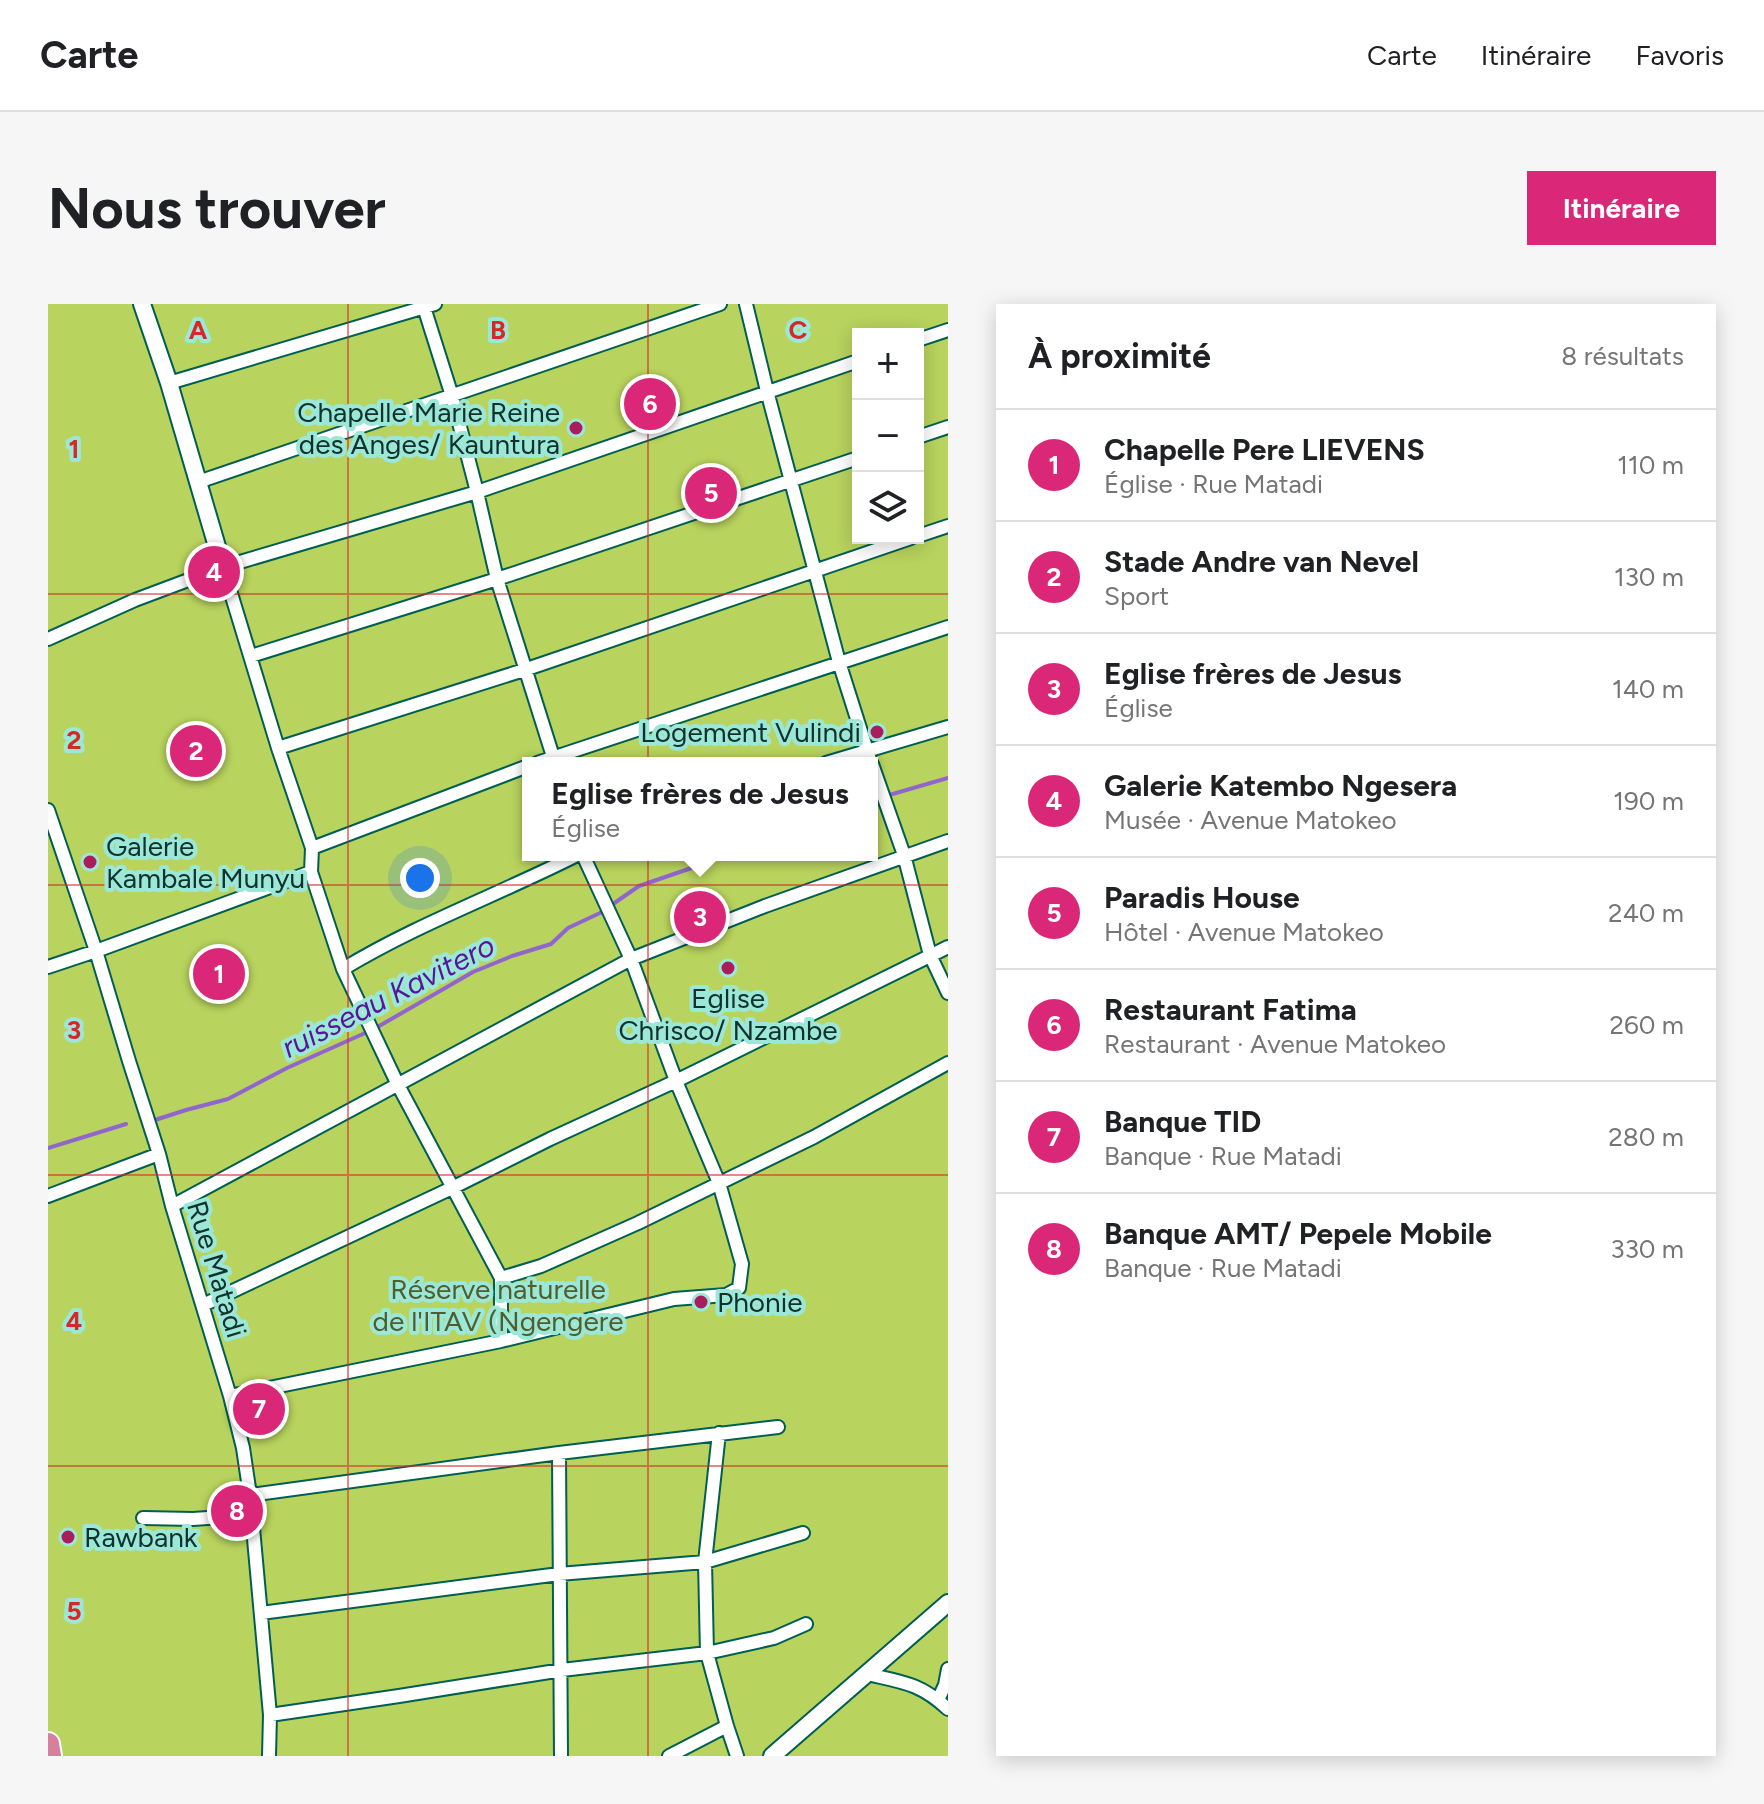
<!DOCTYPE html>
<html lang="fr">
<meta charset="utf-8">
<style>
body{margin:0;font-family:Figtree,sans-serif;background:#f6f6f6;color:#202124}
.controls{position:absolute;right:24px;top:24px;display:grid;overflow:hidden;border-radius:0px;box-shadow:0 4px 20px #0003}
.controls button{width:72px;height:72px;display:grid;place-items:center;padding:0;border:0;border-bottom:2px solid #e0e0e0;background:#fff;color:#202124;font:40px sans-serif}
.you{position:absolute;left:372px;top:574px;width:28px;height:28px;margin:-20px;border:6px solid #fff;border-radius:50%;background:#1a73e8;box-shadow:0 0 0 12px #1a73e833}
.badge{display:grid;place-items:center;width:52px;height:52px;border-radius:50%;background:#db2777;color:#fff;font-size:26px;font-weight:700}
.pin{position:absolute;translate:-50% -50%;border:4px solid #fff;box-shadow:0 2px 8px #0006}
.popup{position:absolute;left:474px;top:453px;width:356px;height:104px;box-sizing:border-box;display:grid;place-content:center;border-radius:0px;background:#fff;filter:drop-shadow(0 2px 6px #0005);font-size:26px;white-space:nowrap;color:#757577}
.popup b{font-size:30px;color:#202124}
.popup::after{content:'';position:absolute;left:50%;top:100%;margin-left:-16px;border:16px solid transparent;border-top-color:#fff}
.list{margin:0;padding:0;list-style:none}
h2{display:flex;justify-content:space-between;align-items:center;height:104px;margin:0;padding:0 32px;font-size:34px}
h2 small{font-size:26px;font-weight:400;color:#757577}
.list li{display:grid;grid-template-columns:52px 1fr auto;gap:24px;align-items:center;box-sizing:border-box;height:112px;padding:0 32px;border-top:2px solid #e0e0e0}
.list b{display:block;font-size:30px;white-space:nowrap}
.list p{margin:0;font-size:26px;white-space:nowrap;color:#757577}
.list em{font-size:26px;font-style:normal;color:#757577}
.icon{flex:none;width:44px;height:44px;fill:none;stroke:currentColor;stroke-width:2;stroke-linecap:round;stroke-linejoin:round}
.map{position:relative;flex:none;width:900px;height:1452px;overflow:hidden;border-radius:0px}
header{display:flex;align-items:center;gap:48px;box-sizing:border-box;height:112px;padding:0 40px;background:#fff;border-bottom:2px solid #e0e0e0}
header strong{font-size:38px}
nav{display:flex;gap:44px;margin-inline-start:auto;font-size:28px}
.intro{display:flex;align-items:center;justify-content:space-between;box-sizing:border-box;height:192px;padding:0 48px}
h1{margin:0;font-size:56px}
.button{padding:20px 36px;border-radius:0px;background:#db2777;color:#fff;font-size:28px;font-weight:700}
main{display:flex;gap:48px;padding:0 48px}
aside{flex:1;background:#fff;border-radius:0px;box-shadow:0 4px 20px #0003}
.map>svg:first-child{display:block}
.green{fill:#b9d45e;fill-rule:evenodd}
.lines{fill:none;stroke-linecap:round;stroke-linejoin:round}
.stream{stroke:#9066ce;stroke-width:4}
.minor-casing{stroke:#005e52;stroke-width:16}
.tertiary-casing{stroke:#005e52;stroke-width:20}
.trunk-casing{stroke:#fff;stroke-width:26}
.minor{stroke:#fff;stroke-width:12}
.tertiary{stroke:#fff;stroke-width:16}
.trunk{stroke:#d6809e;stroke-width:22}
.grid{fill:none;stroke:#d62828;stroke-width:2;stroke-opacity:0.55}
.poi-dot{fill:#aa1d5c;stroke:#9be7d8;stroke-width:3}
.labels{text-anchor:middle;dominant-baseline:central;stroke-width:8;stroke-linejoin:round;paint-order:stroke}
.poi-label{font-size:28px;fill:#11312c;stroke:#9be7d8;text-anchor:start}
.street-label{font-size:28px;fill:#11312c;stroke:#9be7d8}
.park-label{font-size:28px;fill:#515d2b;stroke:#9be7d8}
.water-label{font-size:30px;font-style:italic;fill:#581696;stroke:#9be7d8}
.grid-label{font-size:26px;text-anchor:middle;font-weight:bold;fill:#d62828;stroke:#9be7d8;stroke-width:8;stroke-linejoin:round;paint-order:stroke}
</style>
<header>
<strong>Carte</strong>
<nav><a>Carte</a><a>Itinéraire</a><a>Favoris</a></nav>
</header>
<div class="intro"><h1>Nous trouver</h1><a class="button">Itinéraire</a></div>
<main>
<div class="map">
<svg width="900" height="1452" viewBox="0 0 900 1452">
<rect width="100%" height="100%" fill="#9be7d8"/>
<path class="green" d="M0,0h900v1452h-900zM810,30h60v204h-60zM480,459h344v92h-344z"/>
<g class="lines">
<path class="stream" d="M824,496l76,-22
M107,816l31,-10 42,-11 59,-31 87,-39 99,-57 39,-16 39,-12 17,-16 32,-15 39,-27 67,-23 13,-8
M0,844l78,-24"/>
<defs>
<path id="minor" d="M375,0l29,92 25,96 20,87 58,184
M698,0l21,87 72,271 32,101
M870,36l30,-10
M121,79l266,-79
M870,133l30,-10
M150,178l522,-178
M870,232l30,-10
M175,263l55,181 34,100 -1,24 32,97 55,116 103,193v63
M0,335l87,-39 88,-33 254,-75 381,-131
M203,352l246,-77 361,-121
M230,444l246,-78 387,-132
M489,459l411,-136
M778,459l122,-36
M824,460l32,91 26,100 18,38
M0,506l48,141 33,110 30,93 13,52 58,190 13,52 7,47 20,220 -1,41
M264,544l216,-82
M0,663l48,-16 215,-79
M295,665c74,-45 157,-75 234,-114
M0,892l111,-42
M124,902l459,-247 134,-53 183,-65
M453,974l40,-12 97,-43 176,-86 134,-74
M155,1001l251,-118 96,-48 126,-58 272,-134
M182,1092l271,-55 173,-42 52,-4 13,-7 3,-24 -23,-81 -43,-102 -45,-122 -48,-104
M671,1129l-14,129 2,91 20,73 10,30
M511,1149l2,303
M202,1191l309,-42 219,-26
M95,1214l50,1 58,-4
M213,1309l298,-39 146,-12 98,-29
M819,1370c35,8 53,9 81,35
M890,1396l7,-15 3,-16
M222,1411l129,-19 163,-26 145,-17 67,-15 32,-14
M621,1452l58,-30"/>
<path id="tertiary" d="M94,0l27,79 54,184
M724,1452l176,-153"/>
<path id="trunk" d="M0,1440l2,12"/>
</defs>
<use href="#minor" class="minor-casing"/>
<use href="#tertiary" class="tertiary-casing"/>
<use href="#trunk" class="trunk-casing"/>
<use href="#minor" class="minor"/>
<use href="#tertiary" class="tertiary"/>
<use href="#trunk" class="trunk"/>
</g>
<path class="grid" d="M300,0v1452M600,0v1452M0,290h900M0,581h900M0,871h900M0,1162h900"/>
<g class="poi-dot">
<circle cx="528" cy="124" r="8"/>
<circle cx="829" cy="428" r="8"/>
<circle cx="42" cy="558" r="8"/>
<circle cx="680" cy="664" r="8"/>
<circle cx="653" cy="998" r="8"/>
<circle cx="20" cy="1233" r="8"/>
</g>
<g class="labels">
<g class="poi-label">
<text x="512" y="108" text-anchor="end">Chapelle Marie Reine<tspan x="512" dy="32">des Anges/ Kauntura</tspan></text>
<text x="813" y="428" text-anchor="end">Logement Vulindi</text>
<text x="58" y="542">Galerie<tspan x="58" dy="32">Kambale Munyu</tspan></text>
<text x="680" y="694" text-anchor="middle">Eglise<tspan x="680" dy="32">Chrisco/ Nzambe</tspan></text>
<text x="669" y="998">Phonie</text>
<text x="36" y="1233">Rawbank</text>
</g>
<g class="street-label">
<text transform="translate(169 965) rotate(73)">Rue Matadi</text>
</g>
<g class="park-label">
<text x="450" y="985">Réserve naturelle<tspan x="450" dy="32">de l'ITAV (Ngengere</tspan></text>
</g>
<g class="water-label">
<text transform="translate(340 692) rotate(-27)">ruisseau Kavitero</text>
</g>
</g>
<g class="grid-label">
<text x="150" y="35">A</text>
<text x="450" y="35">B</text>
<text x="750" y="35">C</text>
<text x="26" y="154">1</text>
<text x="26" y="445">2</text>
<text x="26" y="735">3</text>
<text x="26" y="1026">4</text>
<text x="26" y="1316">5</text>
</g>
</svg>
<div class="controls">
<button>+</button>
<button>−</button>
<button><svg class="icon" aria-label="layers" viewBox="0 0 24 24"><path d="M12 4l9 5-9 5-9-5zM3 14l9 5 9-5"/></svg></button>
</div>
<div class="you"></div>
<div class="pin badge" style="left:171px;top:670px">1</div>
<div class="pin badge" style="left:148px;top:447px">2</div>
<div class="pin badge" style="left:652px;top:613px">3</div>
<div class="popup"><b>Eglise frères de Jesus</b>Église</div>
<div class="pin badge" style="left:166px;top:268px">4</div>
<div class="pin badge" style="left:663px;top:189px">5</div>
<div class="pin badge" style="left:602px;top:100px">6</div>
<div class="pin badge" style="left:211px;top:1105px">7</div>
<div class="pin badge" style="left:189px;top:1207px">8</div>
</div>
<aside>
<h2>À proximité<small>8 résultats</small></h2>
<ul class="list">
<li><span class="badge">1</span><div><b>Chapelle Pere LIEVENS</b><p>Église · Rue Matadi</p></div><em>110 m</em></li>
<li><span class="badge">2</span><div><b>Stade Andre van Nevel</b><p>Sport</p></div><em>130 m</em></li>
<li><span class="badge">3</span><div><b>Eglise frères de Jesus</b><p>Église</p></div><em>140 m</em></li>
<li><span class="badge">4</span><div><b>Galerie Katembo Ngesera</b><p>Musée · Avenue Matokeo</p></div><em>190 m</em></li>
<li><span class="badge">5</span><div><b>Paradis House</b><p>Hôtel · Avenue Matokeo</p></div><em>240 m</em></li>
<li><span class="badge">6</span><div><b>Restaurant Fatima</b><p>Restaurant · Avenue Matokeo</p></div><em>260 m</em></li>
<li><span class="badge">7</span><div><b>Banque TID</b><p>Banque · Rue Matadi</p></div><em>280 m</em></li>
<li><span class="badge">8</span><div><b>Banque AMT/ Pepele Mobile</b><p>Banque · Rue Matadi</p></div><em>330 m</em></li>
</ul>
</aside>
</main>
